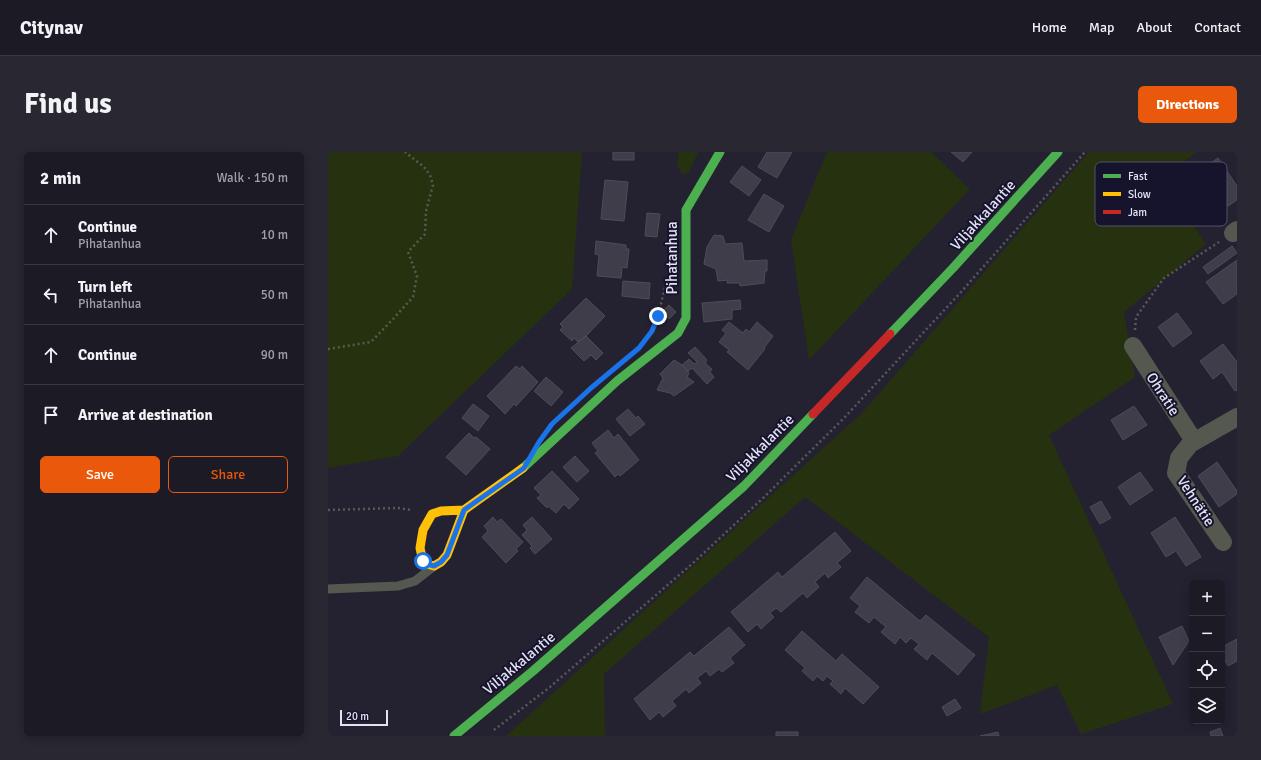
<!DOCTYPE html>
<meta charset="utf-8">
<style>
body{margin:0;font-family:Signika,sans-serif;background:#282732;color:#f1f3f6}
.controls{position:absolute;right:12px;bottom:12px;display:grid;overflow:hidden;border-radius:6px;box-shadow:0 2px 10px #0003}
.controls button{width:36px;height:36px;display:grid;place-items:center;padding:0;border:0;border-bottom:1px solid #393842;background:#1b1a25;color:#f1f3f6;font:20px sans-serif}
.scale{position:absolute;left:12px;bottom:10px;width:48px;box-sizing:border-box;padding-left:4px;border:2px solid #e3e2f5;border-top:0;font-size:11px;line-height:14px;white-space:nowrap;color:#e3e2f5;-webkit-text-stroke:3px #16132c;paint-order:stroke}
.stop{position:absolute;width:12px;height:12px;margin:-9px;border:3px solid #1a73e8;border-radius:50%;background:#fff}
.stop.end{background:#1a73e8;border-color:#fff;box-shadow:0 1px 4px #0008}
.list{margin:0;padding:0;list-style:none}
h2{display:flex;justify-content:space-between;align-items:center;height:52px;margin:0;padding:0 16px;font-size:17px}
h2 small{font-size:13px;font-weight:400;color:#a0a1a7}
.list li{display:grid;grid-template-columns:26px 1fr auto;gap:12px;align-items:center;box-sizing:border-box;height:60px;padding:0 16px;border-top:1px solid #393842}
.list b{display:block;font-size:15px;white-space:nowrap}
.list p{margin:0;font-size:13px;white-space:nowrap;color:#a0a1a7}
.list em{font-size:13px;font-style:normal;color:#a0a1a7}
.actions{display:flex;gap:8px;padding:12px 16px}
.actions a{flex:1;padding:9px 0;border:1px solid #ea580c;border-radius:6px;text-align:center;font-size:14px;color:#ea580c}
.actions .main{background:#ea580c;color:#fff}
.icon{flex:none;width:22px;height:22px;fill:none;stroke:currentColor;stroke-width:2;stroke-linecap:round;stroke-linejoin:round}
.map{position:relative;flex:none;width:909px;height:584px;overflow:hidden;border-radius:6px}
header{display:flex;align-items:center;gap:24px;box-sizing:border-box;height:56px;padding:0 20px;background:#1b1a25;border-bottom:1px solid #393842}
header strong{font-size:19px}
nav{display:flex;gap:22px;margin-inline-start:auto;font-size:14px}
.intro{display:flex;align-items:center;justify-content:space-between;box-sizing:border-box;height:96px;padding:0 24px}
h1{margin:0;font-size:28px}
.button{padding:10px 18px;border-radius:6px;background:#ea580c;color:#fff;font-size:14px;font-weight:700}
main{display:flex;gap:24px;padding:0 24px}
aside{flex:1;background:#1b1a25;border-radius:6px;box-shadow:0 2px 10px #0003}
.map>svg:first-child{display:block}
.green{fill:#26320f}
.building{fill:#3e3d49;stroke:#4d4c59}
.lines{fill:none;stroke-linecap:round;stroke-linejoin:round}
.path{stroke:#585a56;stroke-width:2.5;stroke-dasharray:2 3;stroke-linecap:butt}
.lane{stroke:#54584e;stroke-width:9}
.street{stroke:#54584e;stroke-width:18}
.fast{stroke:#4caf50;stroke-width:9}
.slow{stroke:#ffc107;stroke-width:9}
.jam{stroke:#c62828;stroke-width:9}
.route{stroke:#1a73e8;stroke-width:5}
.labels{text-anchor:middle;dominant-baseline:central;stroke-width:4;stroke-linejoin:round;paint-order:stroke}
.street-label{font-size:15px;fill:#e3e2f5;stroke:#16132c}
.key{fill:#16132c;stroke:#545168;stroke-width:1}
.key-label{font-size:11px;fill:#e3e2f5}
</style>
<header>
<strong>Citynav</strong>
<nav><a>Home</a><a>Map</a><a>About</a><a>Contact</a></nav>
</header>
<div class="intro"><h1>Find us</h1><a class="button">Directions</a></div>
<main>
<aside>
<h2>2 min<small>Walk · 150 m</small></h2>
<ul class="list">
<li><svg class="icon" aria-label="ahead" viewBox="0 0 24 24"><path d="M12 20V5M6 11l6-6 6 6"/></svg><div><b>Continue</b><p>Pihatanhua</p></div><em>10 m</em></li>
<li><svg class="icon" aria-label="left" viewBox="0 0 24 24"><path d="M17 20v-9H6M10 6l-5 5 5 5"/></svg><div><b>Turn left</b><p>Pihatanhua</p></div><em>50 m</em></li>
<li><svg class="icon" aria-label="ahead" viewBox="0 0 24 24"><path d="M12 20V5M6 11l6-6 6 6"/></svg><div><b>Continue</b></div><em>90 m</em></li>
<li><svg class="icon" aria-label="arrive" viewBox="0 0 24 24"><path d="M6 21V4h12l-3 4 3 4H6"/></svg><div><b>Arrive at destination</b></div></li>
</ul>
<div class="actions"><a class="main">Save</a><a>Share</a></div>
</aside>
<div class="map">
<svg width="909" height="584" viewBox="0 0 909 584">
<rect width="100%" height="100%" fill="#242231"/>
<path class="green" d="M0,0h254l-10,137 -174,167 -70,12z
M351,0h19l-9,20 -7,2 -5,-9z
M499,0h104l39,37 -161,171 -18,-120z
M761,0h108l-36,26 45,66 -82,68 11,65 -86,58 124,269 -92,30 -24,-49 -77,29 9,-77 -184,-140 -201,177 1,62h-99l355,-322z"/>
<path class="building" d="M285,0h21v8h-21z
M439,0h25l-15,26 -19,-11z
M623,0h21l-9,10z
M890,6l19,28v14l-9,6 -9,-14 -8,5 -16,-23z
M414,14l19,14 -12,16 -19,-14z
M277,28l23,2 -4,39 -23,-2z
M436,42l20,12 -15,26 -21,-12z
M319,61l13,1 -3,23 -12,-1z
M386,83l9,1 2,8 17,-1 2,18 23,-1v11h-2l-1,12 -24,3 -1,-3h-12l1,-3 -10,1 -2,-12 -12,-5 3,-17z
M268,89l30,4v4h3l-2,19 -5,-1 -1,11 -24,-2 2,-21 -4,-1z
M904,94l5,7 -29,21 -5,-7z
M909,108v34l-14,10 -17,-22z
M295,129l27,2 -1,16 -27,-3z
M258,146l19,18 -19,20 -8,6 -4,-4 -2,3 -12,-11 3,-3 -3,-3z
M412,148l1,9 -9,1v9l-28,3 -2,-19z
M341,153l7,7 -7,7 -7,-7z
M849,161l15,20 -19,14 -15,-20z
M401,170l14,11 3,-4 3,3 8,-10 16,14 -9,12 1,1 -17,21 -21,-18 2,-2 -10,-8 7,-9 -4,-3z
M258,184l17,17 -7,7 -5,-5 -7,6 -13,-13z
M895,192l14,18v28l-2,1 -13,-19 -9,7 -13,-18z
M367,195l12,13 -2,3 7,6 -2,3 4,5 -7,7 -15,-16 -4,3 -6,-6 7,-6 5,5 3,-2 -9,-9z
M346,208l8,5 7,8 -2,4 7,5 -20,14 -4,-3 -13,-3 6,-12 -3,-4z
M188,214l4,3 2,-3 16,16 -22,24 -2,-2 -9,10 -18,-18z
M218,225l17,15 -12,14 -17,-15z
M145,252l16,12 -11,15 -16,-13z
M806,254l13,19 -24,15 -12,-20z
M300,257l8,9 2,-2 7,8 -15,12 -14,-17z
M280,278l6,8 4,-4 21,26 -19,16 -2,-2 -3,3 -20,-24 3,-2 -6,-8z
M141,281l5,5 2,-1 14,12 -24,26 -20,-18z
M247,304l14,15 -12,11 -14,-15z
M889,310l20,29v3l-18,13 -21,-31z
M224,319l27,28 -10,10 -5,-5 -8,9 -8,-7 -1,2 -10,-10 4,-3 -7,-7z
M812,320l13,18 -23,15 -12,-18z
M773,349l10,17 -11,6 -10,-17z
M165,365l4,5 4,-3 22,23 -7,7 2,2 -12,12 -24,-26 6,-6 -4,-5z
M204,365l20,22 -17,15 -5,-6 2,-2 -10,-11 5,-5 -4,-5z
M847,365l26,40 -15,9 -10,-15 -10,6 -15,-24z
M507,380l16,19 -14,12 4,4 -13,11 -3,-5 -10,9 4,5 -12,11 -4,-5 -22,19 -5,-4 -6,5 4,4 -13,12 -4,-5 -9,8 -17,-20 47,-40 4,5z
M539,425l53,44 6,-6 49,40 -17,20 -26,-22 -5,7 -13,-11 5,-5 -8,-6 -5,5 -6,-6 -5,7 -14,-12 5,-5 -12,-10 -5,6 -14,-11 5,-6 -10,-8z
M854,474l7,15 -16,24 -14,-28z
M401,475l16,18 -15,13 4,5 -12,9 -3,-3 -9,7 -4,-5 -9,7 4,5 -12,10 -3,-4 -14,12 4,5 -13,11 -4,-5 -9,8 -16,-21 56,-47 4,4z
M474,479l34,30 6,-7 37,33 -16,17 -18,-16 -4,6 -11,-10 3,-3 -6,-5 -4,5 -6,-5 -4,5 -11,-10 3,-3 -20,-18z
M909,487v22l-9,5 -6,-11v-8z
M627,547l6,9 -14,8 -5,-9z
M892,576l3,8h-12l-1,-4z
M448,580h22v4h-22z
M670,580l1,4h-19z"/>
<g class="lines">
<path class="path" d="M325,176l5,-12 8,-33
M807,178l1,-13 28,-39 55,-36
M0,197l43,-7 22,-23 20,-22 4,-21 -9,-24 17,-18 1,-23 7,-26 -3,-10 -6,-8 -19,-15
M0,358l70,-2 14,2
M166,578l56,-43 143,-124 69,-64 82,-81 117,-126 124,-140"/>
<path class="lane" d="M0,437l70,-3 17,-5 18,-14"/>
<path class="street" d="M905,81l4,-3
M805,194l61,95
M895,390l-47,-69 3,-15 11,-14 47,-27"/>
<path class="fast" d="M562,182l63,-66 105,-116
M195,316l94,-87 61,-48 8,-15v-108l34,-58
M126,584l79,-65 211,-185 69,-72"/>
<path class="slow" d="M136,358l-23,1 -9,3 -9,16 -3,18 3,13 4,3 7,2 7,-4 6,-7 17,-45 59,-42"/>
<path class="jam" d="M485,262l77,-80"/>
</g>
<g class="lines">
<path class="route" d="M95,409l4,3 7,2 7,-4 6,-7 17,-45 60,-42 15,-26 13,-18 39,-36 48,-40 13,-17 6,-15"/>
</g>
<g class="labels">
<g class="street-label">
<text transform="translate(655 63) rotate(-48)">Viljakkalantie</text>
<text transform="translate(344 106) rotate(-90)">Pihatanhua</text>
<text transform="translate(835 242) rotate(57)">Ohratie</text>
<text transform="translate(432 296) rotate(-45)">Viljakkalantie</text>
<text transform="translate(868 349) rotate(57)">Vehnätie</text>
<text transform="translate(191 511) rotate(-40)">Viljakkalantie</text>
</g>
</g>
<rect x="767" y="10" width="132" height="64" rx="6" class="key"/>
<rect x="775" y="22" width="18" height="4" fill="#4caf50"/>
<rect x="775" y="40" width="18" height="4" fill="#ffc107"/>
<rect x="775" y="58" width="18" height="4" fill="#c62828"/>
<g class="key-label">
<text x="800" y="28">Fast</text>
<text x="800" y="46">Slow</text>
<text x="800" y="64">Jam</text>
</g>
</svg>
<div class="controls">
<button>+</button>
<button>−</button>
<button><svg class="icon" aria-label="locate" viewBox="0 0 24 24"><circle cx="12" cy="12" r="6"/><path d="M12 2v4M12 18v4M2 12h4M18 12h4"/></svg></button>
<button><svg class="icon" aria-label="layers" viewBox="0 0 24 24"><path d="M12 4l9 5-9 5-9-5zM3 14l9 5 9-5"/></svg></button>
</div>
<div class="scale">20 m</div>
<div class="stop" style="left:95px;top:409px"></div>
<div class="stop end" style="left:330px;top:164px"></div>
</div>
</main>
